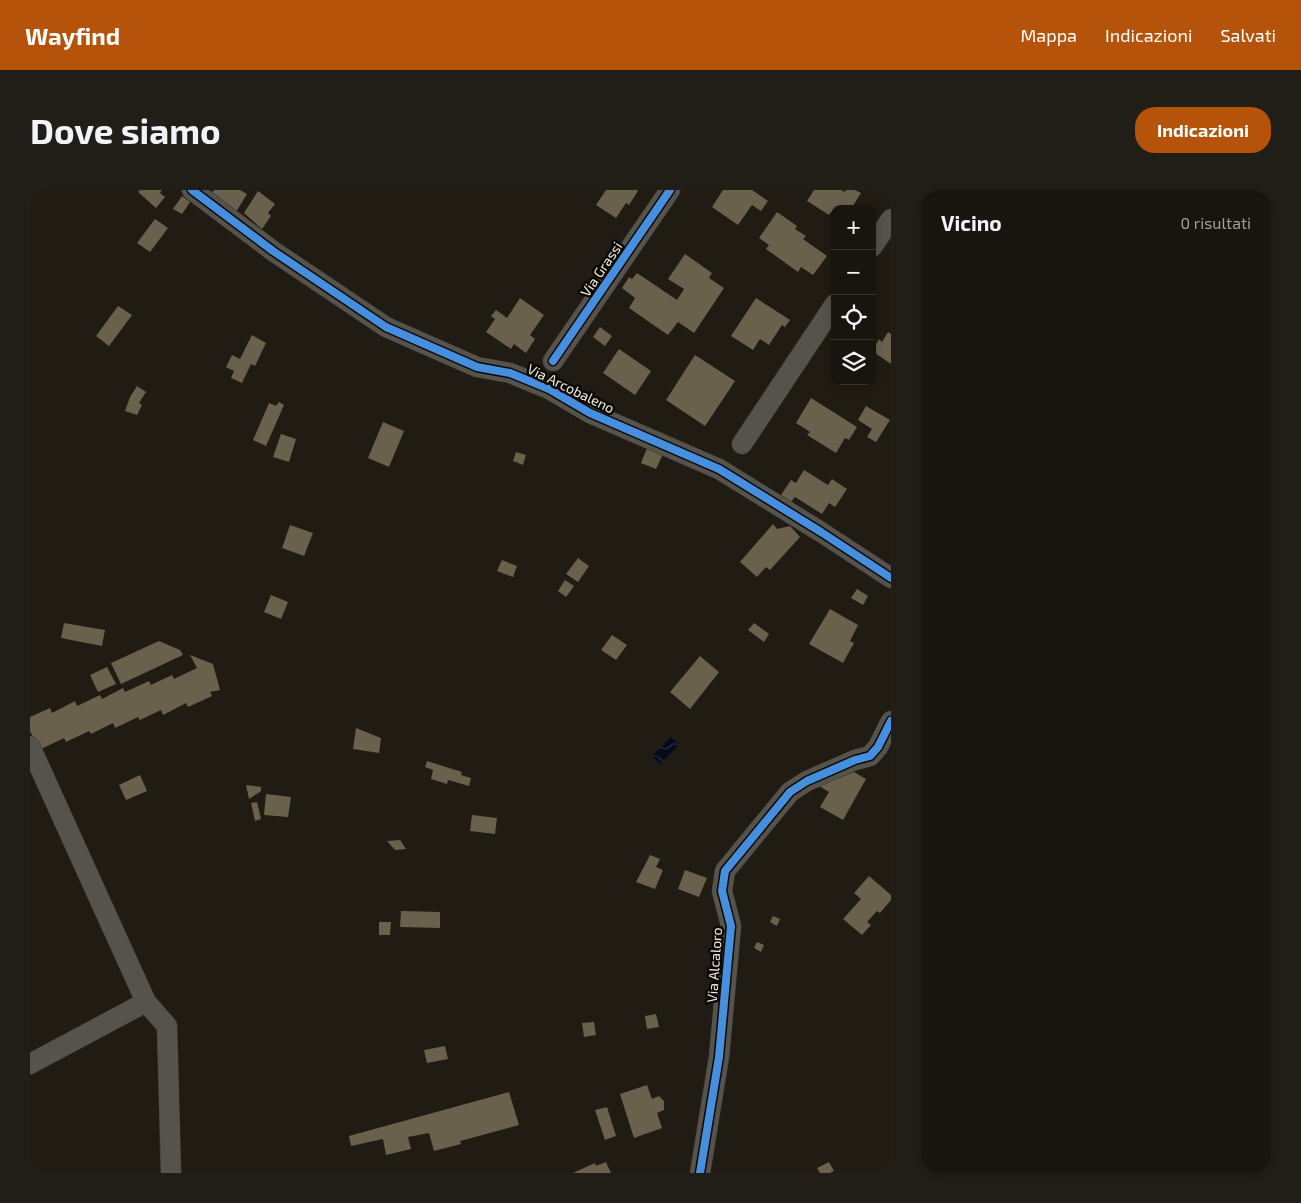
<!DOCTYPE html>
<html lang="it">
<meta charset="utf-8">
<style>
body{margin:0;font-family:"Exo 2",sans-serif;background:#211e17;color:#f1f3f6}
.controls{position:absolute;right:15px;top:15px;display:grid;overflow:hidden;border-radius:10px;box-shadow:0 2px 8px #0003}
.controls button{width:45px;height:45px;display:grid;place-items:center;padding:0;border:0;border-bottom:1px solid #36342e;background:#18150e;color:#f1f3f6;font:25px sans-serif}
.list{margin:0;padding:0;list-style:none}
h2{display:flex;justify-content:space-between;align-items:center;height:65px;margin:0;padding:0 20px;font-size:21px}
h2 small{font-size:16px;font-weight:400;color:#9f9f9e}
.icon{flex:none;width:28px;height:28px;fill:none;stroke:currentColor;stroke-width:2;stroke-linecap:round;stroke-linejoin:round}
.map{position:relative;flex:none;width:861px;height:983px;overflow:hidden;border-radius:20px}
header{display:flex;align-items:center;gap:30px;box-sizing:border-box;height:70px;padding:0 25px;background:#b45309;color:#fff}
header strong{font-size:24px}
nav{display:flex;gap:28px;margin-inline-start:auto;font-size:18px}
.intro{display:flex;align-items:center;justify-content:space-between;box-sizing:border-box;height:120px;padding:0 30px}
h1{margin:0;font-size:35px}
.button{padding:12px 22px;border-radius:20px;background:#b45309;color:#fff;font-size:18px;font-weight:700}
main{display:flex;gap:30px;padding:0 30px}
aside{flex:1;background:#18150e;border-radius:20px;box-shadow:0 2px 8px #0003}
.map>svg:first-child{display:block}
.water{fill:url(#water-waves)}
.building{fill:#6a614c}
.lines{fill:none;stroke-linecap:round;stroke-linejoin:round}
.minor-casing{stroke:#3c3932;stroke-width:21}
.minor{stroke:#56524c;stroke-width:20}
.cycleway-casing{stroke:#0c0904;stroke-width:11}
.cycleway{stroke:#468fdf;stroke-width:8}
.labels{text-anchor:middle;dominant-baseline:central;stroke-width:5;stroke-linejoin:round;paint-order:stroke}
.street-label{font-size:14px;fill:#f3eee3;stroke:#0c0904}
</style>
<header>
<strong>Wayfind</strong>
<nav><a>Mappa</a><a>Indicazioni</a><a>Salvati</a></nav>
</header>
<div class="intro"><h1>Dove siamo</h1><a class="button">Indicazioni</a></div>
<main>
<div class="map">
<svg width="861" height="983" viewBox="0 0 861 983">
<defs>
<pattern id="water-waves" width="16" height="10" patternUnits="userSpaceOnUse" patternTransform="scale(1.25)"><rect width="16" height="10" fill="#030c1b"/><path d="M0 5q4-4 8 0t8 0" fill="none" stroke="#28303c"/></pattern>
</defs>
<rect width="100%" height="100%" fill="#201c13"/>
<path class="water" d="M641,547l8,8 -19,19 -8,-8z"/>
<path class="building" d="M110,0h22l-2,3 5,4 -9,11 -18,-16z
M184,0h26l7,4 -11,18 -25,-18z
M576,0h31l1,1 -9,14 -3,-2 -10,15 -20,-13z
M693,0h29l16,11 -7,10 -9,-6 -14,20 -26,-18z
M784,0h27l3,2 2,-2h9l6,3 -10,16h-16v5l-4,-2 -2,3 -22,-14z
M228,1l17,13 -7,9 3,3 -9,13 -18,-16z
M152,6l8,6 -8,12 -9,-5z
M747,22l20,14 -2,3 11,7 -3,3 24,17 -14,19 -12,-8 -3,5 -32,-23 3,-4 -10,-7z
M125,29l13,9 -18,24 -13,-9z
M655,64l27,19 -3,5 15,10 -30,45 -16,-11 -10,13 -39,-27 6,-10 -13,-10 7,-11 3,2 5,-6 40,27 7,-11 -16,-10z
M490,108l24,17 -14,20 5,4 -9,14 -12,-9 -3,5 -25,-17 9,-13 -4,-3 5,-6 11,8z
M726,108l34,22 -5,7 -3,-2 -13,20 -9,-6 -7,11 -22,-14z
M88,116l14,9 -23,31 -13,-10z
M570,137l12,9 -7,10 -12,-9z
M858,142l3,2v30l-19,-13 7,-12 3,3z
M222,145l14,8 -11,23 -4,-2 -9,19 -11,-5 3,-7 -8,-4 6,-12 8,4z
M589,159l32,22 -16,24 -32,-22z
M665,165l40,26 -30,45 -39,-26z
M107,196l9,6 -7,11 3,2 -5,10 -12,-4 5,-14z
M781,208l46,29 -8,13 -4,-2 -9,15 -29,-18 3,-3 -14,-9z
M249,212l5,3 -18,41 -13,-6 16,-37 7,3z
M836,216l24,14 -14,22 -9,-5 5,-8 -14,-9z
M353,232l21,9 -15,36 -21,-9z
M251,244l15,5 -7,23 -16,-5z
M617,258l16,6 -7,15 -15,-6z
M486,262l10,3 -3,10 -10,-4z
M774,280l24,15 4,-6 15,10 -12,18 -6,-4 -7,11 -27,-17 -4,5 -10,-7 10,-15 5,3z
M743,334l4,5 13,-3 10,11 -30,33 -4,-3 -9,10 -17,-15z
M260,335l23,8 -9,23 -22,-8z
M548,368l11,8 -11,16 -12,-8z
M472,370l15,6 -4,11 -16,-6z
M535,390l9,6 -8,11 -8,-6z
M827,399l11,7 -5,9 -12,-7z
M241,405l17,7 -7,17 -17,-7z
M800,419l28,16 -8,16 4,2 -11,20 -34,-19z
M34,433l41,7 -3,16 -41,-8z
M724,433l15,11 -5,8 -16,-12z
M582,445l15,10 -11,15 -15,-10z
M129,451l21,9 3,5 -62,29 -10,-21z
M160,465l23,9 7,26 -10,2 2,4 -24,11 -2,-4 -23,12 -2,-5 -21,10 -2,-3 -23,11 -2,-5 -22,11 -2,-3 -23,11 -2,-4 -25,12 -9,-19v-14l20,-9 2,5 23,-12 2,5 23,-11 2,4 21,-11 2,4 24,-11 2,4 21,-10 2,4 23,-11z
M670,466l19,16 -29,37 -20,-17z
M77,477l9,17 -18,8 -8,-17z
M326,538l25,10 -2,15 -26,-4z
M397,571l35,11 -1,3 10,3 -2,8 -21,-6 -1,4 -16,-5 2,-9 -8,-3z
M824,582l12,7 -23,41 -23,-13 9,-15 -10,-6z
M110,585l7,16 -21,9 -7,-15z
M216,595l15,2v4l-12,8z
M236,604l25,3 -3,20 -24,-2z
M227,612l4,17 -6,2 -4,-18z
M442,625l25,3 -2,16 -25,-3z
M370,650l6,9 -11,1 -8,-9z
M620,665l10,4 -4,8 7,3 -8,19 -19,-7z
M655,680l22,8 -8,19 -21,-8z
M839,686l22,19v5l-11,13 -3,-2 -10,11 4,3 -9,10 -19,-16 18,-20 -7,-6z
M371,721l39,1v16l-40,-1z
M743,726l7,3 -3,7 -7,-4z
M349,732h12l-1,13h-11z
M727,752l7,3 -3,7 -7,-4z
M626,824l3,13 -12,2 -2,-13z
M564,832l2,13 -12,2 -2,-14z
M415,856l3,13 -21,4 -3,-13z
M617,895l5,14 7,-3 5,5v9l-7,3 5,15 -28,10 -14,-44z
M479,902l10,33 -59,16 1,3 -27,7 -5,-18 -21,4 3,12 -25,6 -3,-16 -32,7 -2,-10z
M577,917l9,29 -11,4 -10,-30z
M576,972l5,11h-38l22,-10 1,3z
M799,972l5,9 -4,2h-10l-3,-5z"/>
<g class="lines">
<defs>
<path id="minor" d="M162,0l81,61 113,76 91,40 33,6 39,16 41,24 129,56 102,63 70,46
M842,57l19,-28
M523,171l117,-171
M712,254l93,-140
M0,556l116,256 21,24 4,147
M0,874l116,-62
M670,983l19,-116 12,-131 -9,-35 3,-20 65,-79 17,-11 48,-21 15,-4 8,-9 13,-26"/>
</defs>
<use href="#minor" class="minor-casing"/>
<use href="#minor" class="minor"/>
<defs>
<path id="cycleway" d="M162,0l81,61 113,76 91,40 33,6 39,16 41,24 129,56 102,63 70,46
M523,171l117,-171
M670,983l19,-116 12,-131 -9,-35 3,-20 65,-79 17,-11 48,-21 15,-4 8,-9 13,-26"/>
</defs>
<use href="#cycleway" class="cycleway-casing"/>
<use href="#cycleway" class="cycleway"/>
</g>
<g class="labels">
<g class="street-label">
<text transform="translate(571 79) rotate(-56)">Via Grassi</text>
<text transform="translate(541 198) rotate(26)">Via Arcobaleno</text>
<text transform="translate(684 775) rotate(-86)">Via Alcaloro</text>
</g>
</g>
</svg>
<div class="controls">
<button>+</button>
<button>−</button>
<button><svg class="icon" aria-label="locate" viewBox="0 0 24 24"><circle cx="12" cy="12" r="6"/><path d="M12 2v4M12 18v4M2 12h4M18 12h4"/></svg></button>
<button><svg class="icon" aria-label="layers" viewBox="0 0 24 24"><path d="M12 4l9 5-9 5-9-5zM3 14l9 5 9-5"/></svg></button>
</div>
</div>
<aside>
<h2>Vicino<small>0 risultati</small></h2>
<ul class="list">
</ul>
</aside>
</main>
